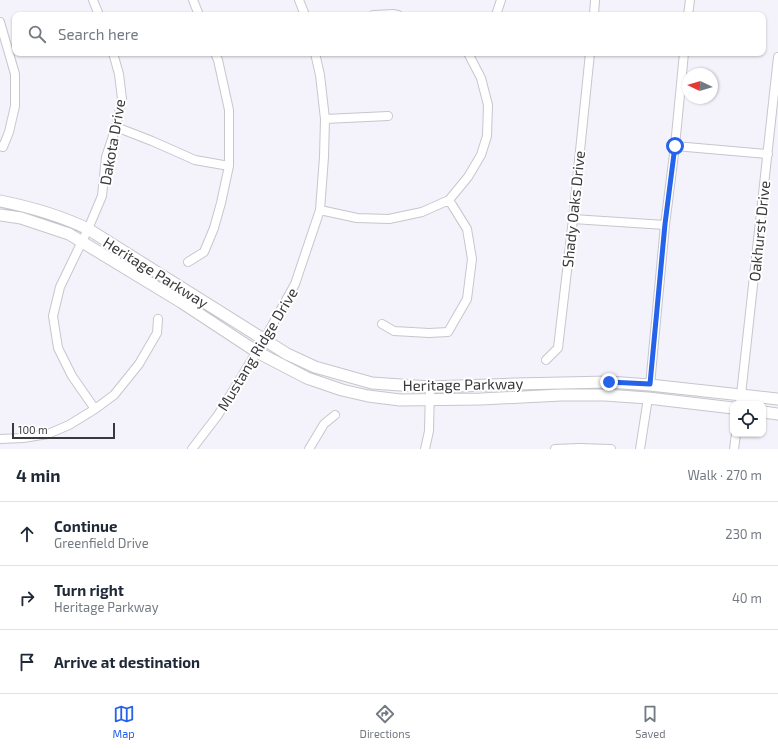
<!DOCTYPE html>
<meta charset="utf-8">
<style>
body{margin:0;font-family:"Exo 2",sans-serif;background:#f6f6f7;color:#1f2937}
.controls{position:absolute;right:12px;bottom:12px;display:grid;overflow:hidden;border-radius:8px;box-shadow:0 1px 3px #0004}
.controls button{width:36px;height:36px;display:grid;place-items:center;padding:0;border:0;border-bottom:1px solid #e0e1e3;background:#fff;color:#1f2937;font:20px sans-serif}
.compass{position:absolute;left:682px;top:68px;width:36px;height:36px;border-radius:50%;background:#fff;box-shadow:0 1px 3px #0004;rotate:274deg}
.scale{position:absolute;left:12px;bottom:10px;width:103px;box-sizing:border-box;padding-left:4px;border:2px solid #39393c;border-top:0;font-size:11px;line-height:14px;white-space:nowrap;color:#39393c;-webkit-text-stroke:3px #fff;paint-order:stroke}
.stop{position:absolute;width:12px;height:12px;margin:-9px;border:3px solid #2563eb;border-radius:50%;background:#fff}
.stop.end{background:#2563eb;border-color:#fff;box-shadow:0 1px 4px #0008}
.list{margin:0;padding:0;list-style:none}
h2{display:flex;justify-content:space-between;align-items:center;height:52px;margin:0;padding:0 16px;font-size:17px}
h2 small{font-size:13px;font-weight:400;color:#747a83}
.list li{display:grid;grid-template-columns:26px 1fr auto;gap:12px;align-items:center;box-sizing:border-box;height:64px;padding:0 16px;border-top:1px solid #e0e1e3}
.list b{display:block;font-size:15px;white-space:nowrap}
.list p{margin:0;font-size:13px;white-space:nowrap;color:#747a83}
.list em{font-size:13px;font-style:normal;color:#747a83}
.icon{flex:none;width:22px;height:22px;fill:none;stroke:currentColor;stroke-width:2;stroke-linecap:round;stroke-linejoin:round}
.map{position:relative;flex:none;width:778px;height:449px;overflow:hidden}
.search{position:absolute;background:#fff;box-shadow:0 1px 3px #0004;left:12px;right:12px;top:12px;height:44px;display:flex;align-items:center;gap:10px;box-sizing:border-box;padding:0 14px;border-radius:8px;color:#747a83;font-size:15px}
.sheet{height:244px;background:#fff}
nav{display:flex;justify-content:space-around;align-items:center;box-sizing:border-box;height:56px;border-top:1px solid #e0e1e3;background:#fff;font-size:11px;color:#747a83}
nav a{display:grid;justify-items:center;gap:2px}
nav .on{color:#2563eb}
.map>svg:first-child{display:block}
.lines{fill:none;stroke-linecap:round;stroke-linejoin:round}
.minor-casing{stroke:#c6c6cd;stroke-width:10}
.secondary-casing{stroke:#c6c6cd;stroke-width:13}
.minor{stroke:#fff;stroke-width:8}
.secondary{stroke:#fff;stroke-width:11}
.route{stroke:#2563eb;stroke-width:5}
.labels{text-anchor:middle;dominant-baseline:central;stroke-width:4;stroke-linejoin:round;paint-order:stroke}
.street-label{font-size:15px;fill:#39393c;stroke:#fff}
</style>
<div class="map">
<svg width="778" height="449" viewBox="0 0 778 449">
<rect width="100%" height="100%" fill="#f4f3fb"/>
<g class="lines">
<defs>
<path id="minor" d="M93,0l6,15
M193,0l6,15
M299,0l6,15
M373,15l20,-1 5,1
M496,15l5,-15
M594,15l1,-15
M688,15l2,-15
M0,22l15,52v32l-6,26 -6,15 -3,-1
M325,119l63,-3
M116,127l36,14 43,19 34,6
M675,146l93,8
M320,210l37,8 32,1 33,-7 27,-12 19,-23 13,-22 6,-19 1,-31 -7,-27 -13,-25
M573,219l92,6
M188,262l16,-10 10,-24 7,-25 8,-37v-56l-11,-50 -3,-7
M382,324l12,7 35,2 19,-1 19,-33 5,-40 -5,-30 -18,-29
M546,360l12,-12 15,-129 17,-166
M650,385l15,-160 10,-79 9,-93
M740,404l38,-347
M95,409l-23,-33 -14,-28 -5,-32 7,-29 28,-58 14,-33 4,-39 10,-30 6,-28 -3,-25 -6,-21
M0,439l23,-1 25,-4 21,-9 26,-16 19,-14 25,-31 18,-31 1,-14
M192,449l26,-34 46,-75 31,-56 25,-74 4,-53 1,-38 -5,-44 -5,-22
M309,449l15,-25 11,-9
M425,449l4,-18 1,-44
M555,449l24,-1 32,1
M640,449l8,-51
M734,449l2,-15"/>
<path id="secondary" d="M0,201c30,6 61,15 88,28l199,125 28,13 57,16 58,4 85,-3 94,-2 41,3 128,14
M0,215l21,3 48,16 112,68 76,50 50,26 35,12 26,6 32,4 81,-1 80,-4h44l43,3 85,10
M763,412l15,2"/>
</defs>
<use href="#minor" class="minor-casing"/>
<use href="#secondary" class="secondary-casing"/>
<use href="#minor" class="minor"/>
<use href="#secondary" class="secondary"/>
</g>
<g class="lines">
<path class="route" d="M609,382l41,2 15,-160 10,-78"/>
</g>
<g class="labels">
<g class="street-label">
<text transform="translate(112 142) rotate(-80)">Dakota Drive</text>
<text transform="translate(573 209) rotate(-84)">Shady Oaks Drive</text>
<text transform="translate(759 231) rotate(-84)">Oakhurst Drive</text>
<text transform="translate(156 272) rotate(32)">Heritage Parkway</text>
<text transform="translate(257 349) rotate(-59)">Mustang Ridge Drive</text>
<text transform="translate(463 384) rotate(-1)">Heritage Parkway</text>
</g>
</g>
</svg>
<div class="controls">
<button><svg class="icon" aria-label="locate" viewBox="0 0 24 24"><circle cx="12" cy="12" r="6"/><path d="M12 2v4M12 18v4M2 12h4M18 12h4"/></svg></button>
</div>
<svg class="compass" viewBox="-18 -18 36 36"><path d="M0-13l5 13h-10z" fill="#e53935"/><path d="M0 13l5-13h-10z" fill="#747a83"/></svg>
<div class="scale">100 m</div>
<div class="stop" style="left:675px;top:146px"></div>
<div class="stop end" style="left:609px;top:382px"></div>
<div class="search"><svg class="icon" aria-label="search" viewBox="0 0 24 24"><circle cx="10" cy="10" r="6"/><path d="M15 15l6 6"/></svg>Search here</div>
</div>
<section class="sheet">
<h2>4 min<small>Walk · 270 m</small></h2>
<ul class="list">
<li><svg class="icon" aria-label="ahead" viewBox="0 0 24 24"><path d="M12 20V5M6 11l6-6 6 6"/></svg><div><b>Continue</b><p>Greenfield Drive</p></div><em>230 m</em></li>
<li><svg class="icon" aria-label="right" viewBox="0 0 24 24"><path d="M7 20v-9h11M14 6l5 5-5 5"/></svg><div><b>Turn right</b><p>Heritage Parkway</p></div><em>40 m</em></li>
<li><svg class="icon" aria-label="arrive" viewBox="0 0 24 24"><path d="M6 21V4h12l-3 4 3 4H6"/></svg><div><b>Arrive at destination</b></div></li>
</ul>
</section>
<nav>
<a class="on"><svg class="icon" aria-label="map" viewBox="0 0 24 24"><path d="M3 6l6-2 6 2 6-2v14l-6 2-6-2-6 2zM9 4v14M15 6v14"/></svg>Map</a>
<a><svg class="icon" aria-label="directions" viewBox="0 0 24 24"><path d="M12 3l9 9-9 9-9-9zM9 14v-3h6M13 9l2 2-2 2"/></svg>Directions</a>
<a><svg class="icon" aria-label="saved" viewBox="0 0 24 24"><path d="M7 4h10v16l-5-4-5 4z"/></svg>Saved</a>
</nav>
